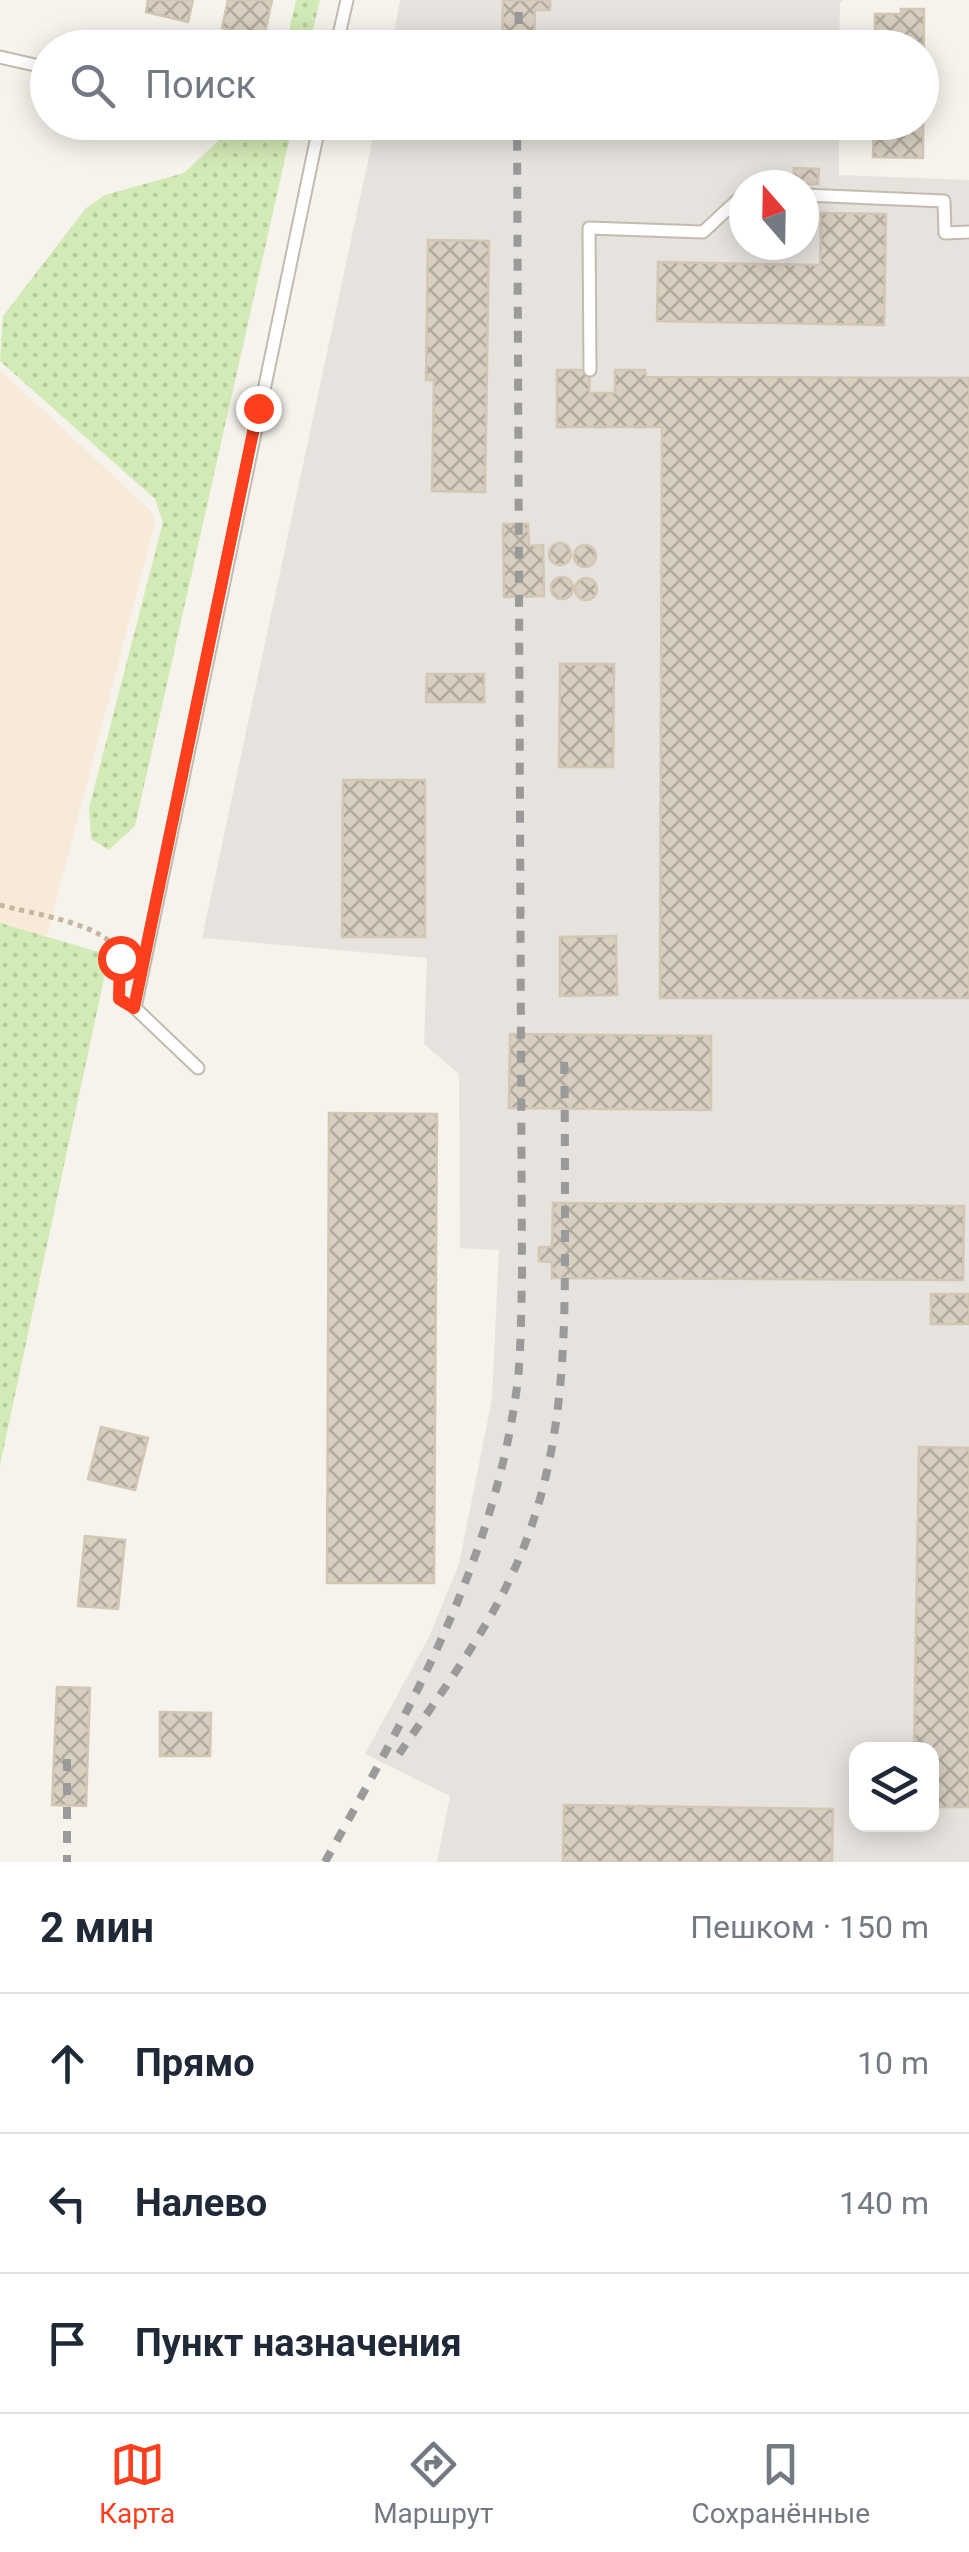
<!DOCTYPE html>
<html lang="ru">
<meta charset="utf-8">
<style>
body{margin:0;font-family:Roboto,sans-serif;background:#f2f2f3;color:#1f2937}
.controls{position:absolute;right:30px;bottom:30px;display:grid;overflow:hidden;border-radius:20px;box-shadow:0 5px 25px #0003}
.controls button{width:90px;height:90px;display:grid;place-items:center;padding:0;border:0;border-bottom:2px solid #e0e1e3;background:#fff;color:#1f2937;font:50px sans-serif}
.compass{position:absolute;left:729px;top:170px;width:90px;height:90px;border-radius:50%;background:#fff;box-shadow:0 5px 25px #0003;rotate:340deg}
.stop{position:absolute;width:30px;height:30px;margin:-22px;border:8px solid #fc3f1d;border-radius:50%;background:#fff}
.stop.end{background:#fc3f1d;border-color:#fff;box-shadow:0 2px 10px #0008}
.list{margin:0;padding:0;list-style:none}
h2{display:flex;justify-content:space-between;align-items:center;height:130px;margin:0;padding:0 40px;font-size:42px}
h2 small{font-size:32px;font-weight:400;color:#747a83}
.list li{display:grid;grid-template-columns:65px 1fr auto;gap:30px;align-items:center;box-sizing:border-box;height:140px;padding:0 40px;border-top:2px solid #e0e1e3}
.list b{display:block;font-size:38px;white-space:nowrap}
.list em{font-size:32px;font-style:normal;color:#747a83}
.icon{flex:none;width:55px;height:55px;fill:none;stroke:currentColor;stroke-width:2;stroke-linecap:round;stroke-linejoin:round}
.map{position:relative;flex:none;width:969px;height:1862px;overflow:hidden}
.search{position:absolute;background:#fff;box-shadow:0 5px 25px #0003;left:30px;right:30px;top:30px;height:110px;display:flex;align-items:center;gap:25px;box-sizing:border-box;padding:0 35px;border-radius:55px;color:#747a83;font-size:38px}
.sheet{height:550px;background:#fff}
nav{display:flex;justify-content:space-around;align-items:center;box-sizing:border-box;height:140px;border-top:2px solid #e0e1e3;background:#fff;font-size:28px;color:#747a83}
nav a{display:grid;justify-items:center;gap:5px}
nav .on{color:#fc3f1d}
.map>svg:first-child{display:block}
.commercial{fill:#f7ead8}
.industrial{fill:#e6e2dd;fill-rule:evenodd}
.grass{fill:url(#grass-dots)}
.building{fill:url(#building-cross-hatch);stroke:#d3c7b4;stroke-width:2.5}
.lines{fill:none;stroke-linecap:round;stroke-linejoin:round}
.service-casing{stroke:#c2bbae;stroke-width:15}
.path{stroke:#c4b79f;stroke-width:5;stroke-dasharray:5 5;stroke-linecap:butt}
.service{stroke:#fff;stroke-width:11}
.rail{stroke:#9a9a9a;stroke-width:8;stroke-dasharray:12 12;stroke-linecap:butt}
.route{stroke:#fc3f1d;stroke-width:12}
</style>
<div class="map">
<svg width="969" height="1862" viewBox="0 0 969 1862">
<defs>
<pattern id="grass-dots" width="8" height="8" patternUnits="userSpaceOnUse" patternTransform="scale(2.5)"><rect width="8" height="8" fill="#d2eab5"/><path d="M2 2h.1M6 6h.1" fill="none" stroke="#b6ca9c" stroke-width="1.8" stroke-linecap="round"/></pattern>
<pattern id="building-cross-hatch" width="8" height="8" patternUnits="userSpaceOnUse" patternTransform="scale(2.5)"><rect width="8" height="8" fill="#d8cfc1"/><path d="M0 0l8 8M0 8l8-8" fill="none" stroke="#b1aa9e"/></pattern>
</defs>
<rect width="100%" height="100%" fill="#f6f3ec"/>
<path class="commercial" d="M0,370l151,141 4,12 -129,492 -26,1z"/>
<path class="industrial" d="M400,0h443l-3,3 -1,44 -448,1z
M376,123h463v52l130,5v1682h-532l13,-66 -85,-42 64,-117 30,-73 33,-165 7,-149 -39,-2 -1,-174 -35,-30 3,-86 -225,-20zM744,185h60v60h-60zM856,1750h76v74h-76z"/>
<path class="grass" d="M296,0h24l-11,47h-28l8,-16z
M244,122l49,1 -158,703 -26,24 -18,-11 -2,-31 74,-286 -8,-23 -155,-138 3,-45 83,-108 19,-13 79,-22 37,-35z
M0,923l109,32 -109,510z"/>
<path class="building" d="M148,0h45l-5,22 -42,-10z
M228,0h44l-8,37 -42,-9z
M503,0h47v10h-15l-1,38h-32z
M901,9h23l-1,149 -50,-1 1,-35h48v-74h-47v-34h26z
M794,168l25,1 -1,15h-24z
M821,213l65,1 -2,111 -227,-4 1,-59 162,3z
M428,240l61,1 -4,251 -53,-1 2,-111h-8z
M557,370h33l-1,23h26v-23h30l1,7 323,1v620h-309l2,-571h-105z
M503,524h25l1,22 14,-1 1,51 -40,1z
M549 554a11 11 0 1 1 22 0a11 11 0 1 1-22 0Z
M574 556a11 11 0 1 1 22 0a11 11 0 1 1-22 0Z
M551 588a11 11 0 1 1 22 0a11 11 0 1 1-22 0Z
M575 589a11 11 0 1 1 22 0a11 11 0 1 1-22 0Z
M560,664h54l-1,103h-54z
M427,674h57v28h-58z
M343,780h82v157h-83z
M616,936l1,59 -57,1v-59z
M510,1034l201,2v74l-202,-2z
M329,1113l108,1 -3,469h-107z
M553,1203l411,3 -1,74 -411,-2v-16l-13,-1v-14h13z
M931,1294h38v30h-38z
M101,1427l47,11 -13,52 -47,-11z
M919,1447l50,1v359h-37v-57h-18z
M85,1536l40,4 -7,69 -40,-3z
M57,1687l33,1 -4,118 -34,-1z
M160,1712l51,1 -1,43h-50z
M564,1805l269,4 -1,53h-269z"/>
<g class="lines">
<defs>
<path id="service" d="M336,48l11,-48
M0,57l48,11
M804,195l140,6 1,32 24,-1
M590,370l-1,-142 114,4 41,-38
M198,1068l-63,-60 185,-886"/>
</defs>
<use href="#service" class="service-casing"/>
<path class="path" d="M0,905c29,8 92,17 112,39 8,9 8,19 8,30"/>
<use href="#service" class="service"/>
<path class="rail" d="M518,48l1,-48
M399,1754c43,-63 93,-128 122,-200 42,-102 44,-205 44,-313 0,-63 0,-126 -1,-189
M67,1759v103
M325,1862c86,-155 171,-303 193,-483 3,-32 3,-66 4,-99l-5,-1158"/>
</g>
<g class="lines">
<path class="route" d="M120,958l-1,41 15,9 124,-600"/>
</g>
</svg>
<div class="controls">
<button><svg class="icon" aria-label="layers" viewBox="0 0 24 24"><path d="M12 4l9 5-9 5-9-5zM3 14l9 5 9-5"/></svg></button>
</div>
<svg class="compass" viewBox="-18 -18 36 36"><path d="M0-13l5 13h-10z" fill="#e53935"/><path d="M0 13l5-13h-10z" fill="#747a83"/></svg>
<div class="stop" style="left:120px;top:958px"></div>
<div class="stop end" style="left:258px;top:408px"></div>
<div class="search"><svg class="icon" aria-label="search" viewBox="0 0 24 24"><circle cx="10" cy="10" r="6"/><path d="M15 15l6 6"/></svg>Поиск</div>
</div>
<section class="sheet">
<h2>2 мин<small>Пешком · 150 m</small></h2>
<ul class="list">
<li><svg class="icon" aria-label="ahead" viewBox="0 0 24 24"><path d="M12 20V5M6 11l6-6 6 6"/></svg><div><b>Прямо</b></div><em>10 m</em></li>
<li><svg class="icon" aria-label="left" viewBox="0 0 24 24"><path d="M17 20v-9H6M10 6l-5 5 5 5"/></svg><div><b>Налево</b></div><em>140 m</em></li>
<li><svg class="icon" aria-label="arrive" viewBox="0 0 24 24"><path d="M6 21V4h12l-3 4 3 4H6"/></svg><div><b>Пункт назначения</b></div></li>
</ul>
</section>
<nav>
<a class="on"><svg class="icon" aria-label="map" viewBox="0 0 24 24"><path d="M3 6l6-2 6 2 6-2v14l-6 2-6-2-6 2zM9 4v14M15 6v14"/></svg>Карта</a>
<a><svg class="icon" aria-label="directions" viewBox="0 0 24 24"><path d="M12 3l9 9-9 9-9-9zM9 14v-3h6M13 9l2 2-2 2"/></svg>Маршрут</a>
<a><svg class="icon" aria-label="saved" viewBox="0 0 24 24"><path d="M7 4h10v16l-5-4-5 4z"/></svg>Сохранённые</a>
</nav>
